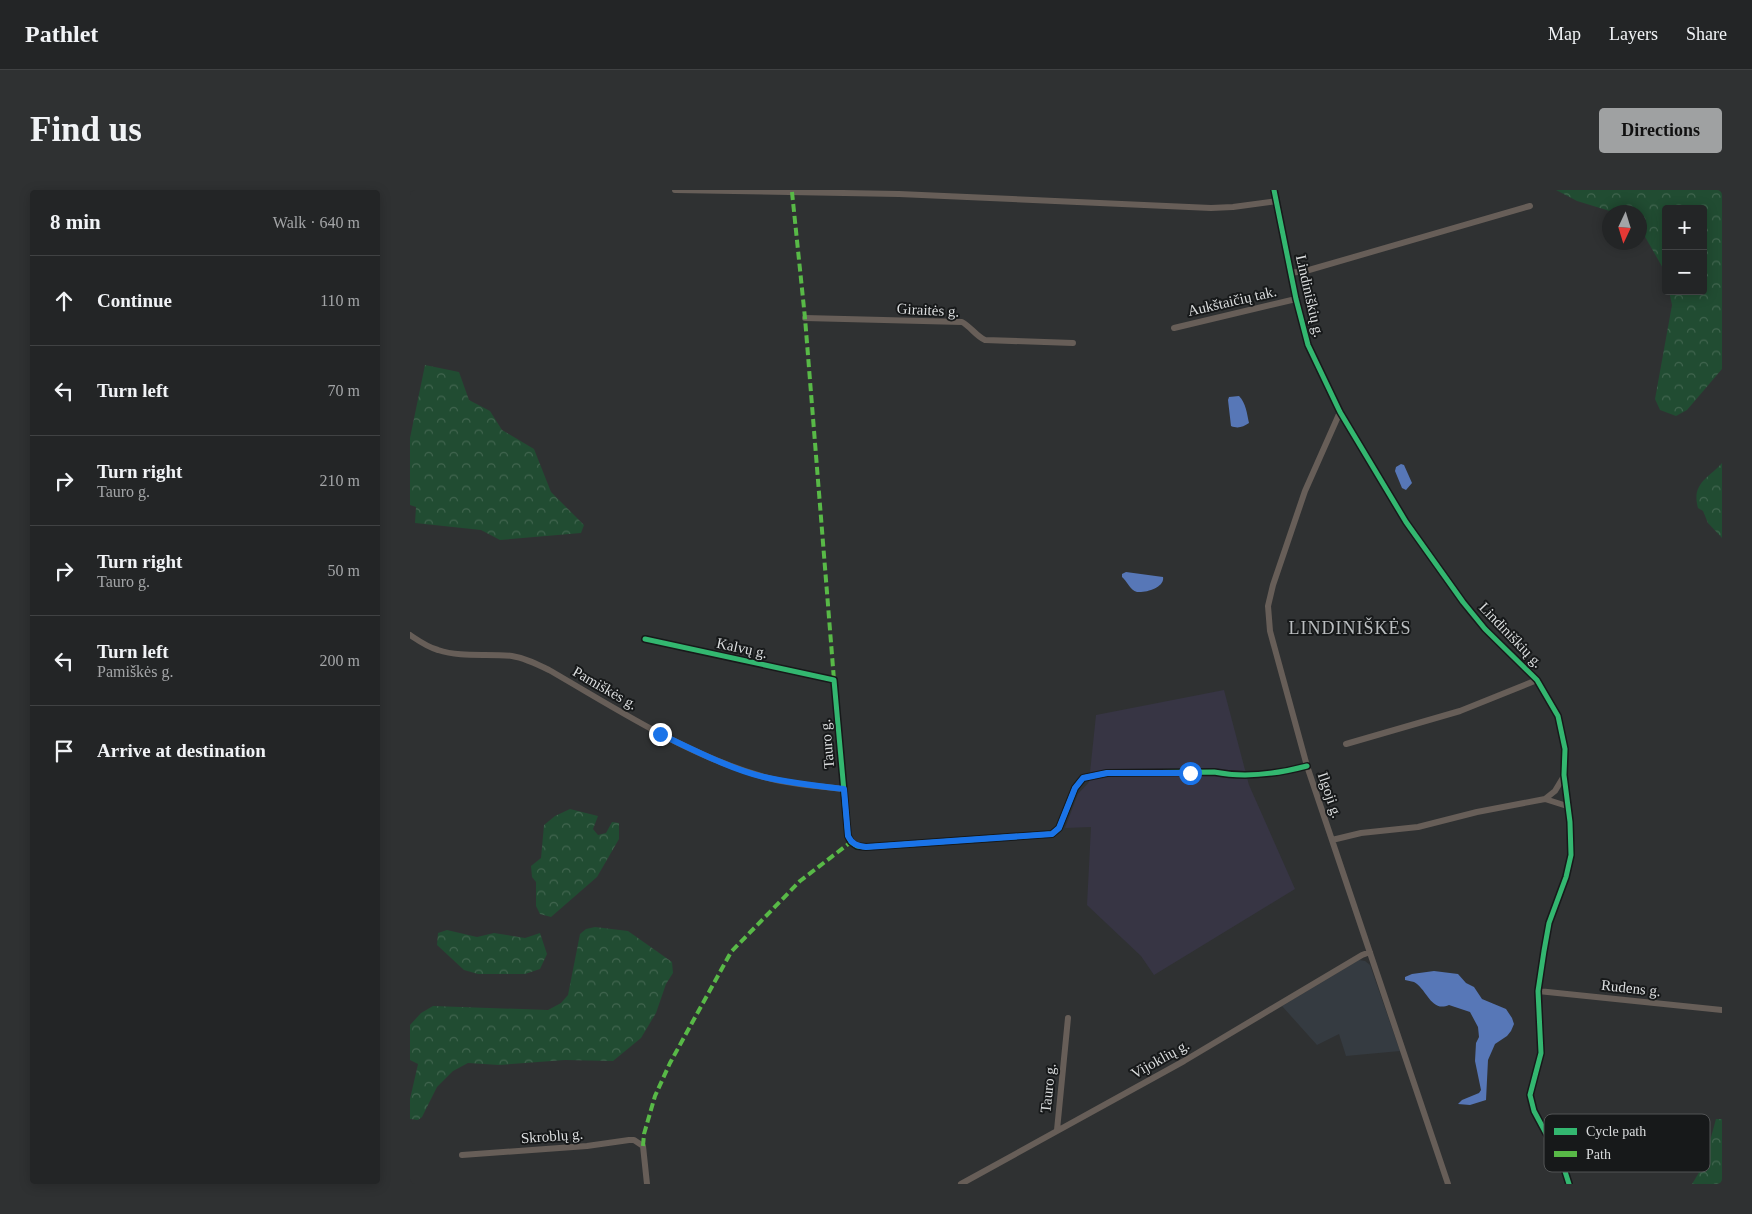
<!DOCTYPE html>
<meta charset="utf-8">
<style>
body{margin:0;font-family:"Times New Roman",serif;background:#2f3132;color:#f1f3f6}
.controls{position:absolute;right:15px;top:15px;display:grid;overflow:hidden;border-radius:5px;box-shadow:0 2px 12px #0003}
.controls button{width:45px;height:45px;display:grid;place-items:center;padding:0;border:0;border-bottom:1px solid #404243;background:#232526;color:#f1f3f6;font:25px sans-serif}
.compass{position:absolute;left:1192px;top:15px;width:45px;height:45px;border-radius:50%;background:#232526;box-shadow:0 2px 12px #0003;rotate:184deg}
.stop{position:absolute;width:15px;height:15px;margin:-11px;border:4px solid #1a73e8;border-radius:50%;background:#fff}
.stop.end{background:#1a73e8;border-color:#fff;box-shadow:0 1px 5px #0008}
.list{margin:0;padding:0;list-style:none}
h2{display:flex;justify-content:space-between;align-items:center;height:65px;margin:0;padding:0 20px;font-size:21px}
h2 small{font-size:16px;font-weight:400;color:#a3a5a7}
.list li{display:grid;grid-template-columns:32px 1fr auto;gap:15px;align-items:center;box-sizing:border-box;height:90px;padding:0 20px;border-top:1px solid #404243}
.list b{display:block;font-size:19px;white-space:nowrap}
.list p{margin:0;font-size:16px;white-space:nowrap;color:#a3a5a7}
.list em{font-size:16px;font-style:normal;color:#a3a5a7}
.icon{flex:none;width:28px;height:28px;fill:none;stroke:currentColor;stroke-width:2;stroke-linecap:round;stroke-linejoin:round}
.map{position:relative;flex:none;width:1312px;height:994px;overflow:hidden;border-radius:5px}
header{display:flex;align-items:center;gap:30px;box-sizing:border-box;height:70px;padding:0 25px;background:#232526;border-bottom:1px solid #404243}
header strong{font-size:24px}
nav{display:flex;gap:28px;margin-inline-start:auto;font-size:18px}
.intro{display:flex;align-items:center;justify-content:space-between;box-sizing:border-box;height:120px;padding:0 30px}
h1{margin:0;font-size:35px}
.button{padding:12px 22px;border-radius:5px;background:#9fa1a2;color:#111;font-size:18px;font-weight:700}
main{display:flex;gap:30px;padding:0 30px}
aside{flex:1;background:#232526;border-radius:5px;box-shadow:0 2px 12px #0003}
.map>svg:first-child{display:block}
.built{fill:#353b41}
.industrial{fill:#373544}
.forest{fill:url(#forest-crowns)}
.water{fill:#5777b7}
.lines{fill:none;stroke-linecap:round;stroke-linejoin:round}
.street{stroke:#675e58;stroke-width:6}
.quiet{stroke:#58b947;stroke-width:4;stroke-dasharray:8 4;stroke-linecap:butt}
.cycleway-casing{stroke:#17191a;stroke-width:8}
.cycleway{stroke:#33b770;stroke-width:5}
.route{stroke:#1a73e8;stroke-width:6}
.labels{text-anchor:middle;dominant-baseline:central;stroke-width:4;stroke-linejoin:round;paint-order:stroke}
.street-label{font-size:15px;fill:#dbddde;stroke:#17191a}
.quarter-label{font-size:18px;letter-spacing:1px;fill:#bcbfc1;stroke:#17191a}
.key{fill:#17191a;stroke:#525455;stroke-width:1}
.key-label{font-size:14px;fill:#dbddde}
</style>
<header>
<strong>Pathlet</strong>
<nav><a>Map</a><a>Layers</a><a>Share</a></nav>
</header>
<div class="intro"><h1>Find us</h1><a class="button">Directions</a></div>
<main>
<aside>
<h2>8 min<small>Walk · 640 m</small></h2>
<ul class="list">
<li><svg class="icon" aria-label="ahead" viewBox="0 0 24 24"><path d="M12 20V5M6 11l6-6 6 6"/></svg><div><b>Continue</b></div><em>110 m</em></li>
<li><svg class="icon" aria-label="left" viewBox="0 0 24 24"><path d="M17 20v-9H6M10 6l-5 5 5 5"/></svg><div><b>Turn left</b></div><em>70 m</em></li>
<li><svg class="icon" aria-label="right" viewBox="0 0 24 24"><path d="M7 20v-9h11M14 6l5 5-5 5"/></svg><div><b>Turn right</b><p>Tauro g.</p></div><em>210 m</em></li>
<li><svg class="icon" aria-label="right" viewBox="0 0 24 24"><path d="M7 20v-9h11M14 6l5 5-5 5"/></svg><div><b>Turn right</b><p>Tauro g.</p></div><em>50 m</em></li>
<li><svg class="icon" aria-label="left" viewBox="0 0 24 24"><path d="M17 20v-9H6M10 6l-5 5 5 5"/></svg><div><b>Turn left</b><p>Pamiškės g.</p></div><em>200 m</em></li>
<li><svg class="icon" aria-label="arrive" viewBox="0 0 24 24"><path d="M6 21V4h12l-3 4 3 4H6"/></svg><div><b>Arrive at destination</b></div></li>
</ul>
</aside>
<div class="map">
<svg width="1312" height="994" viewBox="0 0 1312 994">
<defs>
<pattern id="forest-crowns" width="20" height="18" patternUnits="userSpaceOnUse" patternTransform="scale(1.25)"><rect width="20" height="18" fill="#214c32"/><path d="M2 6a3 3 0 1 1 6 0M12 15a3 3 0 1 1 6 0" fill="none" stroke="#41654f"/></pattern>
</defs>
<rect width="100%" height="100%" fill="#2f3132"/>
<path class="built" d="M949,770l6,1 5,4 30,86 -54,5 -7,-22 -22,11 -35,-39z"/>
<path class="industrial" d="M814,500l25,95 46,104 -141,86 -13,-19 -54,-51 4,-78 -26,1 13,-34 11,-12 7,-67z"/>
<path class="forest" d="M1146,0h166v179l-35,41 -11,6 -16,-6 -5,-11 17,-94 -3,-14h34v-82h-37v66l-2,-5 -24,-42v-16h-27l-36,-11z
M15,175l34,7 10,28 21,11 12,19 32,19 17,43 33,33 -3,8 -81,7 -19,-10 -66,-7 1,-16 -6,-2v-67z
M1312,273v75l-14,-15 -5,-12 -5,-3c-7,-25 11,-30 24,-45z
M160,619l28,7 -5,13 5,6 8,-2 6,-11 7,1v16l-22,38 -46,40 -11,-3 -4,-8v-24l-4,-5 -1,-11 10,-8 3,-33 11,-9z
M185,737l33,4 44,31 1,11 -7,11 -10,29 -15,25 -28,23 -48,-1 -66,5 -31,-2 -15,8 -16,16 -15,30 -4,3 -8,-1v-20l8,-35 -8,-4v-35l11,-12 12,-7 115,4 13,-7 7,-8 12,-61 6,-5z
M37,740l30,7 17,-4 31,5 15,-5 7,21 -7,15 -15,5h-47l-14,-4 -27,-25 1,-12z
M1306,929h6v65h-30l11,-18z"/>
<path class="water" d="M829,206c7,7 8,18 10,27 -6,4 -11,6 -18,3l-3,-26 1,-3z
M991,274l3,1 8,18 -6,7 -4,-2 -7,-17 1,-4z
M716,382l37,5c2,10 -16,16 -26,15 -7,-2 -10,-11 -15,-15v-3z
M1024,781l24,3 8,9 8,4 8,12 24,10 6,9 2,6 -3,7 -4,5 -12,8 -7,16 -2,40 -16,5 -12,-1 4,-4 17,-7 2,-3 -6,-29 1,-18 3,-6 -1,-10 -8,-15 -21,-7c-18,8 -22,-16 -35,-23 -3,-1 -6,-1 -9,-2v-3l7,-3z"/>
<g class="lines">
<path class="street" d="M265,0l224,4 312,14 22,-1 44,-6
M864,0l22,109 12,46 32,67 66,110 57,80 22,27 52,51 21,36 7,33 -1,26 6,47 1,33 -5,22 -17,46 -5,28 -6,40 3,62 -11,42 4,16 29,54 6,19
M881,83l18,-3 221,-64
M395,128l157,4c9,5 14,14 23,18l88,3
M764,138l122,-29
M930,222l-35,79 -32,94 -5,21 2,25 37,135 141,418
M0,445c9,6 17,12 28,15 24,8 50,3 74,6 13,2 25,8 37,14 68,39 136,84 212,106 27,8 55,10 83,13
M235,449l189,41 14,156 3,6 6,4 9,1 186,-13 7,-6 16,-40 8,-10 24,-5 107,-1c30,6 63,2 93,-6
M936,554l114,-33 77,-31
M1135,609l10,-8 9,-15
M922,650l29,-7 57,-6 59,-15 68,-13 22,7
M1128,801l184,19
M647,940l11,-112
M52,965l125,-9 42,-6h5l9,6 4,38
M551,994l223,-123 178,-106 8,-3"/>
<path class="quiet" d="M382,2l13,126 29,362
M233,956l1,-12 11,-38 15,-33 61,-111 69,-71 51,-39"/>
<defs>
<path id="cycleway" d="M864,0l22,109 12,46 32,67 66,110 57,80 22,27 52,51 21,36 7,33 -1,26 6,47 1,33 -5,22 -17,46 -5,28 -6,40 3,62 -11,42 4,16 29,54 6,19
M235,449l189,41 14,156 3,6 6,4 9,1 186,-13 7,-6 16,-40 8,-10 24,-5 107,-1c30,6 63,2 93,-6"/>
</defs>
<use href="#cycleway" class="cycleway-casing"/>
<use href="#cycleway" class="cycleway"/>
</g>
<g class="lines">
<path class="route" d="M250,544c32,15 70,35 104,43 26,6 53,9 80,12l4,47c4,8 9,10 18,11l186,-13 7,-6 16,-40 8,-10 24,-5h83"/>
</g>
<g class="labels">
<g class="street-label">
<text transform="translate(900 106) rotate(77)">Lindiniškių g.</text>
<text transform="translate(822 111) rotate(-13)">Aukštaičių tak.</text>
<text transform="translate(518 120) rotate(3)">Giraitės g.</text>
<text transform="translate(1101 445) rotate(46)">Lindiniškių g.</text>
<text transform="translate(332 458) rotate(12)">Kalvų g.</text>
<text transform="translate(195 498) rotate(30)">Pamiškės g.</text>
<text transform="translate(417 554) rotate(-95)">Tauro g.</text>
<text transform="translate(920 605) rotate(71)">Ilgoji g.</text>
<text transform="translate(1221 798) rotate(6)">Rudens g.</text>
<text transform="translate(750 869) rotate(-29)">Vijoklių g.</text>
<text transform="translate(638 898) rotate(-84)">Tauro g.</text>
<text transform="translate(142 946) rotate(-4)">Skroblų g.</text>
</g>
<g class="quarter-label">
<text x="940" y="438">LINDINIŠKĖS</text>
</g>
</g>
<rect x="1134" y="924" width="166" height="58" rx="8" class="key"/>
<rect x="1144" y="938" width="23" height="7" fill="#33b770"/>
<rect x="1144" y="961" width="23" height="6" fill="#58b947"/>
<g class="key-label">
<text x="1176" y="946">Cycle path</text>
<text x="1176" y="969">Path</text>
</g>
</svg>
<div class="controls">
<button>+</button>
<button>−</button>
</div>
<svg class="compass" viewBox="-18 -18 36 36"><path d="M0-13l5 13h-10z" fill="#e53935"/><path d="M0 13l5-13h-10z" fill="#a3a5a7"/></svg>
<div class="stop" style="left:780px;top:583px"></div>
<div class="stop end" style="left:250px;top:544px"></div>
</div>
</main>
